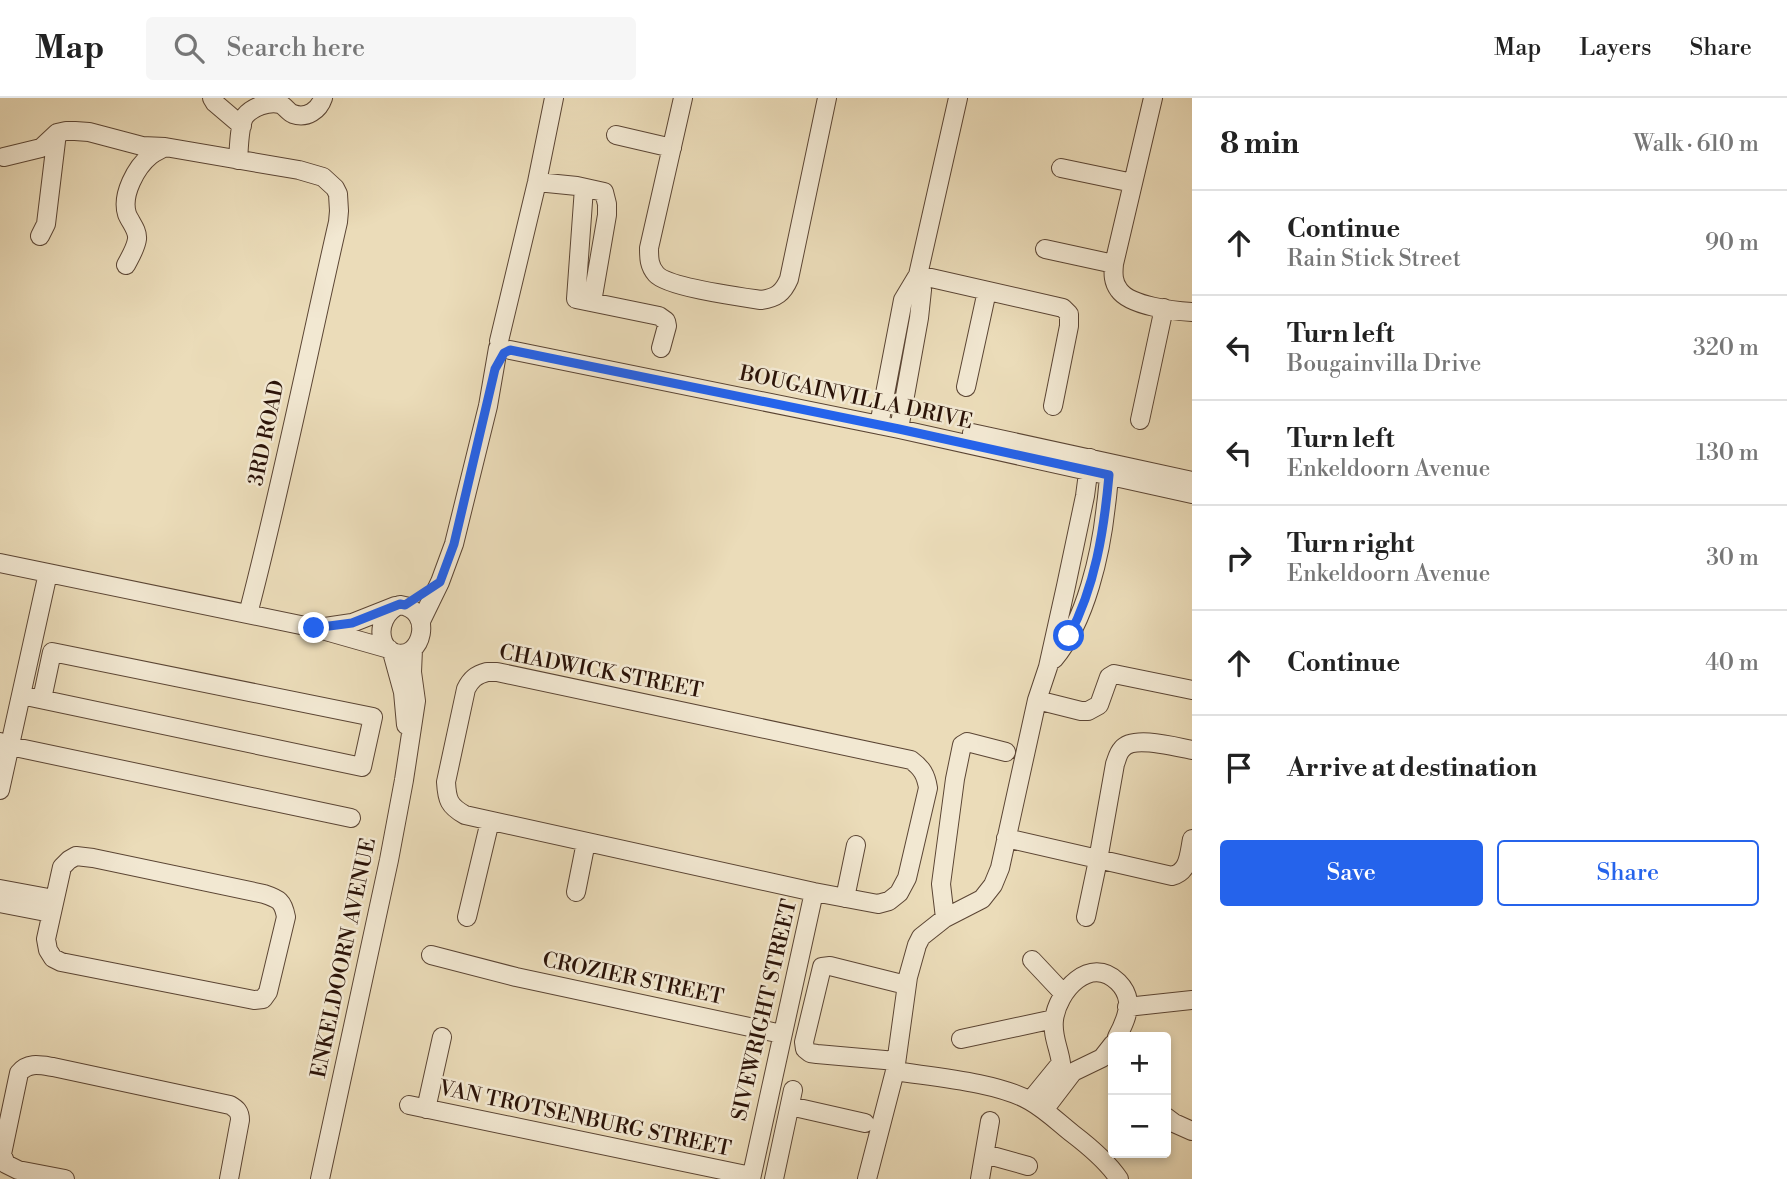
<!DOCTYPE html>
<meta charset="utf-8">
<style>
body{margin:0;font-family:"Libre Bodoni",serif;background:#f6f6f6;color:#222}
.controls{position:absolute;right:21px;bottom:21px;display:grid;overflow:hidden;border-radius:7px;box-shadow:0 4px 10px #0003}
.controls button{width:63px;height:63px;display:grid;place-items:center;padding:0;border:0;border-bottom:2px solid #e0e0e0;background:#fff;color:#222;font:35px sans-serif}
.stop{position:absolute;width:21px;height:21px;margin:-16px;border:5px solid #2563eb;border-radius:50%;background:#fff}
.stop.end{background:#2563eb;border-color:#fff;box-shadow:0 2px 7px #0008}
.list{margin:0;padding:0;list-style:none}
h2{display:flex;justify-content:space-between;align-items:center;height:91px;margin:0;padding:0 28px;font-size:30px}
h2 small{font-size:23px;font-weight:400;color:#767676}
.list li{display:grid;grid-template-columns:46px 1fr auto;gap:21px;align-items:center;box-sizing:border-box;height:105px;padding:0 28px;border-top:2px solid #e0e0e0}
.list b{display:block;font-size:26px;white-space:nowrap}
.list p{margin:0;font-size:23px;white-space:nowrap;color:#767676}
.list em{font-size:23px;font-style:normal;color:#767676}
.actions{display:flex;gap:14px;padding:21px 28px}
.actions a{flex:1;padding:16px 0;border:2px solid #2563eb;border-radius:7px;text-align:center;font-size:24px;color:#2563eb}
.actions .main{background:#2563eb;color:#fff}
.icon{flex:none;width:38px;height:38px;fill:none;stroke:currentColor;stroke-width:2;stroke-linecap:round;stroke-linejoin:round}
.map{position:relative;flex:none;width:1192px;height:1081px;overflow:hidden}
header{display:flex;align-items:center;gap:42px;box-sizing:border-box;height:98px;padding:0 35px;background:#fff;border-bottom:2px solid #e0e0e0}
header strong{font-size:33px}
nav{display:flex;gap:38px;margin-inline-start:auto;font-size:24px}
.search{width:490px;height:63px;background:#f6f6f6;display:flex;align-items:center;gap:18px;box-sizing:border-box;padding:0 24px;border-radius:7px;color:#767676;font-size:26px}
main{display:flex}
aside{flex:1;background:#fff}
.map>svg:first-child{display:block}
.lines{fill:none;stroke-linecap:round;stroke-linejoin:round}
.minor-casing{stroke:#5b4534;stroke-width:20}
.minor{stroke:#f2e8d2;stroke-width:18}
.route{stroke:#2563eb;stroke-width:9}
.labels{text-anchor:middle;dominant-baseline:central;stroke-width:5;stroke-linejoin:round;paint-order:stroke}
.street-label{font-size:21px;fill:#2b1308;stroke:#f2e8d2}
</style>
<header>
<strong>Map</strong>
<div class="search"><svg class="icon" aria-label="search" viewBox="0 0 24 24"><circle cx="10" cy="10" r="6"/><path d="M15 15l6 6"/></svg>Search here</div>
<nav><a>Map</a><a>Layers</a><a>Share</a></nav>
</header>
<main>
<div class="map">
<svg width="1192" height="1081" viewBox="0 0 1192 1081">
<rect width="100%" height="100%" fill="#ebdcb9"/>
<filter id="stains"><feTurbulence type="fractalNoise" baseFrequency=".00286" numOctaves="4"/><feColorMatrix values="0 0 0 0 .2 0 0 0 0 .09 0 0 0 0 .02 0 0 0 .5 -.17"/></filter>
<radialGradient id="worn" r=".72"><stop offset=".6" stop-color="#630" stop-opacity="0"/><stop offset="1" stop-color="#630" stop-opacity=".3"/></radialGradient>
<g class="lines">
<defs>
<path id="minor" d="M212,0l3,5 27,23
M683,0l-34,150c0,10 0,18 7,26 11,13 85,23 105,26 15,-2 22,-7 28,-21l38,-181
M1153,0l-39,166c-1,10 -1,18 5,26 11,16 55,21 73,22
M616,37l56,13
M4,59l37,-9 16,-15 9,-2h9l14,1 53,14 23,1 134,23 24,7 12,11 3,6 1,17 -1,11c-30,131 -56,262 -90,392
M238,62c1,-11 1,-35 7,-44 7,-9 24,-15 35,-12 5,2 8,8 13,10 14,5 26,-4 30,-16
M1061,70l72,15
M537,84l40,4 27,6 3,12v11l-15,87
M584,90l-8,111 83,17 7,5 1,5 -6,22
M40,138l6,-12 11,-91
M1045,151l69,15
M126,167c4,-8 10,-17 11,-26 1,-9 -7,-17 -10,-25 -6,-19 9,-47 24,-59 4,-3 9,-5 14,-8
M918,177l145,33 6,6v12l-16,80
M499,243l38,-159 17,-84
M510,252l389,79 293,65
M966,289l21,-96
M1140,322l24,-112
M879,327l24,-125 15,-25 40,-177
M899,331l20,-111 3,-28 -4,-15
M972,335l220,48
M0,465l315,65 74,21
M400,507c35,5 22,56 -5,48 -5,-2 -10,-6 -12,-12 -5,-14 3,-31 17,-36z
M421,523l19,-39 14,-38 34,-138 10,-58
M325,529l27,-4 43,-17
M392,554l11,40 3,33
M1054,561c32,-38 47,-106 52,-154 2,-13 2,-26 5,-38
M487,574h10l414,88c11,8 15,15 17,28l-21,90 -8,15 -10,8 -11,3 -64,-12 -349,-77c-16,-9 -18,-15 -19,-33l20,-93c5,-10 10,-14 21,-17z
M21,597l341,72 11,-50 -321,-65 -10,47
M1037,602l44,11h7l11,-6 10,-28 5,-3 78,16
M0,644l10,4 341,72
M0,692l48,-217
M1006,740l166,38c17,-4 17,-22 20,-37
M76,758l17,2 171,36c15,5 19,7 22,23l-18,75 -5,7 -9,1 -193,-38 -8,-4 -5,-8 -2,-11 16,-72 7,-7z
M0,791l54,10
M576,794l10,-50
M845,800l11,-53
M0,805l51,10
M467,819l23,-96
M1086,819l12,-57 17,-96c2,-5 3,-11 7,-15 11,-14 54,-2 70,1
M945,820l-4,-34 14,-105 7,-34 5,-3 39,10
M431,857l85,22 266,57
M1032,862l31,33
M1127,909l65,-7
M961,941l93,-20
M896,963l-79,-7 -7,-1 -5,-4 -1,-7 18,-75 8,-1 68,17
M895,973c38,6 102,11 135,30 16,9 29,22 43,33 17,13 34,27 46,45
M1030,1003l31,-38c-2,-15 -9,-27 -7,-43 3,-28 36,-66 64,-38 5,5 9,12 10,19 1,13 -5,25 -11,36
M409,1007l342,71
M790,1008l75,17
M426,1011l16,-72
M1044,1012l29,-38 29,-14 11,-14
M1166,1019l8,6 18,8
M985,1056l43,12
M65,1081l-47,-9 -12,-6 -4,-10 17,-81c9,-11 21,-8 34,-6l177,38c7,4 10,7 10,15l-11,59
M320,1081l69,-319 15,-80 12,-79 -4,-29 1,-23
M751,1081l63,-287
M774,1081l19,-89
M867,1081l28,-108 13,-94 9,-32 4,-8 24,-19 37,-19 11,-14 7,-17 37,-168 11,-33 18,-81 19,-90 5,-38
M980,1081l10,-58"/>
</defs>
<use href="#minor" class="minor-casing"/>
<use href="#minor" class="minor"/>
</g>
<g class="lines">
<path class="route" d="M314,530l38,-5 48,-19 5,1 35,-23 14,-38 41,-175 9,-16 6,-3 389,79 210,46c-5,56 -14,112 -40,161"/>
</g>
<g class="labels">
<g class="street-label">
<text transform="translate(856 300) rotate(12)">BOUGAINVILLA DRIVE</text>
<text transform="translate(267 335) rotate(-78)">3RD ROAD</text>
<text transform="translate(601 574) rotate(11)">CHADWICK STREET</text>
<text transform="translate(344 860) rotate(-78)">ENKELDOORN AVENUE</text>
<text transform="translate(633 881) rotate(12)">CROZIER STREET</text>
<text transform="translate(765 912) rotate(-77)">SIVEWRIGHT STREET</text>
<text transform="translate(585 1021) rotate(12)">VAN TROTSENBURG STREET</text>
</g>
</g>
<rect width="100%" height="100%" filter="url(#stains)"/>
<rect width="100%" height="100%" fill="url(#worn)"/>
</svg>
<div class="controls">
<button>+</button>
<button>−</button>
</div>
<div class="stop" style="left:1069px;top:538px"></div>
<div class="stop end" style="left:314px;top:530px"></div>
</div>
<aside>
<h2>8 min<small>Walk · 610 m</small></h2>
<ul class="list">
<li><svg class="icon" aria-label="ahead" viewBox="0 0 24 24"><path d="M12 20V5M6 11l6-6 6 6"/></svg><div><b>Continue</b><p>Rain Stick Street</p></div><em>90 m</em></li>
<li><svg class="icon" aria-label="left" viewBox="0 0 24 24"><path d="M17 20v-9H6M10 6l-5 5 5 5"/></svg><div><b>Turn left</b><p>Bougainvilla Drive</p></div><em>320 m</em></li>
<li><svg class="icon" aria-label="left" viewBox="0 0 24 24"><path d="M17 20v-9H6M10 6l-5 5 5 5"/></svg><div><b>Turn left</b><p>Enkeldoorn Avenue</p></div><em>130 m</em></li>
<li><svg class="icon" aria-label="right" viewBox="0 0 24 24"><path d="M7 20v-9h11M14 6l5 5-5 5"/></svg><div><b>Turn right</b><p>Enkeldoorn Avenue</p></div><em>30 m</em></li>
<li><svg class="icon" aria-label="ahead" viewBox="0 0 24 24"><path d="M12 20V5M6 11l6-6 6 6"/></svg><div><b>Continue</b></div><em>40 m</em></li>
<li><svg class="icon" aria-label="arrive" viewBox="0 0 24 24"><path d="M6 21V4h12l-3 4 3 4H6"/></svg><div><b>Arrive at destination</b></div></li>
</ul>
<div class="actions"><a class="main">Save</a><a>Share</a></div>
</aside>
</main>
